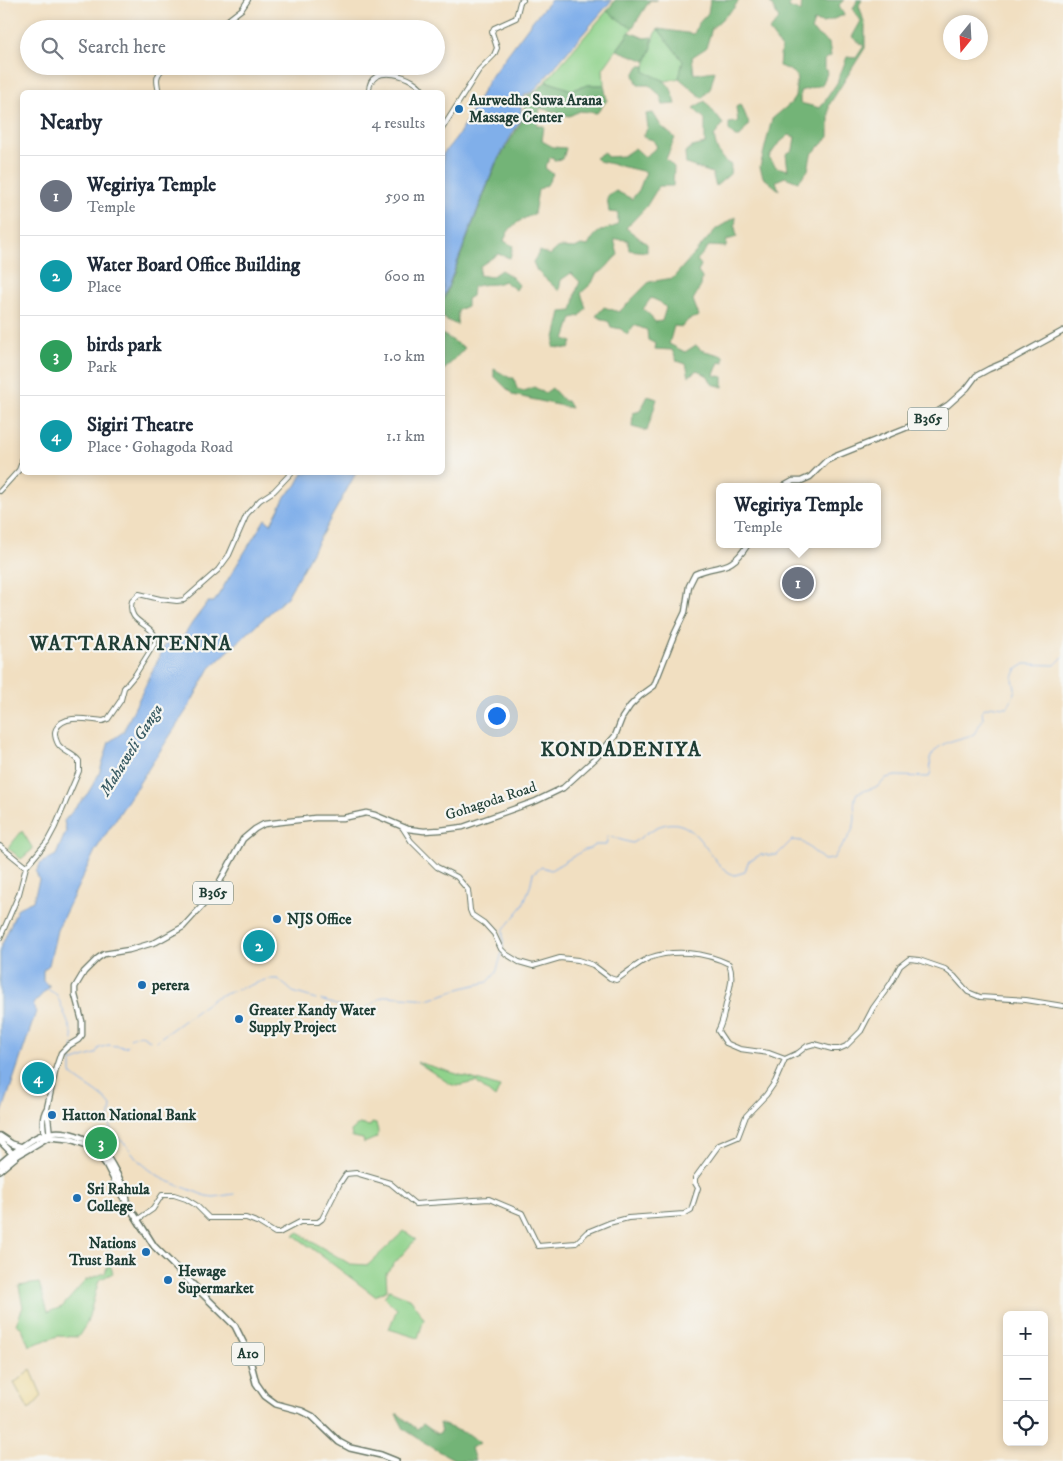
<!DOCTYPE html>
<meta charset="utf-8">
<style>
body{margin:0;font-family:"IM FELL DW Pica",serif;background:#f6f6f7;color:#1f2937}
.controls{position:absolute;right:15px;bottom:15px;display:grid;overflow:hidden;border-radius:8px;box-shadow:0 2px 8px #0003}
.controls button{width:45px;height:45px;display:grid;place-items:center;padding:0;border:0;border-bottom:1px solid #e0e1e3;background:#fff;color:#1f2937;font:25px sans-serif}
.compass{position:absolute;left:943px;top:15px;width:45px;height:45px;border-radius:50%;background:#fff;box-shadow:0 2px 8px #0003;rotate:198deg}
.you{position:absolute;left:496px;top:715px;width:18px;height:18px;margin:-12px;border:4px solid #fff;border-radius:50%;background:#1a73e8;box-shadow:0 0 0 8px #1a73e833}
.badge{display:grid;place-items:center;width:32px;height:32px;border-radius:50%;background:#7c3aed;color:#fff;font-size:16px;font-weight:700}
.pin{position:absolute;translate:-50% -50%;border:2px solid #fff;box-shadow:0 1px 5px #0006}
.popup{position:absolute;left:716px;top:483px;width:165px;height:65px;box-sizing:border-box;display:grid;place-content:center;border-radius:8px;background:#fff;filter:drop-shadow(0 1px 4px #0005);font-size:16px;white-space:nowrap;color:#747a83}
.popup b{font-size:19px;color:#1f2937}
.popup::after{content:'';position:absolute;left:50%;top:100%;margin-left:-10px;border:10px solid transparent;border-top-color:#fff}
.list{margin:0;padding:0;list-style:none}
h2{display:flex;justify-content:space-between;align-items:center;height:65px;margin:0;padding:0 20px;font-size:21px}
h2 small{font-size:16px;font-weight:400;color:#747a83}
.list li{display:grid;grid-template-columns:32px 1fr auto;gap:15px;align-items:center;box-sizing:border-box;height:80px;padding:0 20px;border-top:1px solid #e0e1e3}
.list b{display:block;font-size:19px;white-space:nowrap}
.list p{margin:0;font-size:16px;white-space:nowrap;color:#747a83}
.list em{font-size:16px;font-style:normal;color:#747a83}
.icon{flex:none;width:28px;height:28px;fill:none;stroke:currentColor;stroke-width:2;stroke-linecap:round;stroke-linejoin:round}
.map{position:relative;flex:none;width:1063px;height:1461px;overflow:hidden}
.search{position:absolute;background:#fff;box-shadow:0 2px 8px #0003;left:20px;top:20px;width:425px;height:55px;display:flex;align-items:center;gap:12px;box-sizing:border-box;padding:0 18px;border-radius:28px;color:#747a83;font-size:19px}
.panel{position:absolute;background:#fff;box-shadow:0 2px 8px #0003;left:20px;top:90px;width:425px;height:385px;border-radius:8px}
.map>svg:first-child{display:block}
.green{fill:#8fd28b;stroke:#578860}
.forest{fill:#73b477;stroke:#497856;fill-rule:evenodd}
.sand{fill:#eeda9e;stroke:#868c69}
.water{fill:#80afea;stroke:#50768f}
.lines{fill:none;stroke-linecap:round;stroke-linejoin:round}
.stream{stroke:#80afea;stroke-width:1}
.secondary-casing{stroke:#687665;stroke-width:6}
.primary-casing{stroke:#687665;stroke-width:7}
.highway-casing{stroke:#687665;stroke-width:8}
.secondary{stroke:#fff;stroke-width:4}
.primary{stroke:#fff;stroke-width:4.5}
.highway{stroke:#fff;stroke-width:5}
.poi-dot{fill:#1f6fb2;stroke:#f6f6f2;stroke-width:2}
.labels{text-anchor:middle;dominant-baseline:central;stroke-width:4.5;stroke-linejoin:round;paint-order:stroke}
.shield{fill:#f6f6f2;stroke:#60746d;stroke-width:1}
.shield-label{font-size:14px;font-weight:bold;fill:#1f3d34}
.poi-label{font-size:15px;font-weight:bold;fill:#1f3d34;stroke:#f6f6f2;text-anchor:start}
.street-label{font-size:15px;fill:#1f3d34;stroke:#f6f6f2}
.water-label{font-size:16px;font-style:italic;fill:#375a62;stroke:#f6f6f2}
.district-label{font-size:20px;font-weight:bold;letter-spacing:1px;fill:#1f3d34;stroke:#f6f6f2}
</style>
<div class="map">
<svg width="1063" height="1461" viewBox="0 0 1063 1461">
<rect width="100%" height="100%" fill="#f6f6f2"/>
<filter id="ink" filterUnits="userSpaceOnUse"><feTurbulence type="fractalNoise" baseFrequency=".02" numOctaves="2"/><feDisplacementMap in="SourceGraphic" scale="10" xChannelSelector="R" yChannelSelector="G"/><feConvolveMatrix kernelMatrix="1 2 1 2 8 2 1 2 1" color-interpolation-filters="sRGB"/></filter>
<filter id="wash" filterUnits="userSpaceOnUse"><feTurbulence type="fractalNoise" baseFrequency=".0096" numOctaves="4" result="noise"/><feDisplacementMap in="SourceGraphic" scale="20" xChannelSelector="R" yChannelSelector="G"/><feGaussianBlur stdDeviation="1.12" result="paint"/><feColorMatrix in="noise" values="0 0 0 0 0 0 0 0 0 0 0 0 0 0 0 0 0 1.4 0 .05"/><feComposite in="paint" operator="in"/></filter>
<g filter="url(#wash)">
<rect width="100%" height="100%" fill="#f1dfc1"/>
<path class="green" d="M607,11l18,13 8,3 -30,42 1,16h-16l-16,5 -26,-9z
M658,29l25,32 -4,17 -13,3 -22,-9c1,-9 5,-15 7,-24 3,-9 0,-10 7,-19z
M22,831l11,18 -12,10 -13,-11z
M417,1062l83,25 -5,11 -19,-16 -20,4 -6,-2z
M372,1123l4,1c2,6 3,9 0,14l-12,5 -1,-4 -11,-2 -1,-6 8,-7 11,2z
M404,1231l12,8 -30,34 1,17 -12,6 -81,-61 5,-3 10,8 41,24 18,1z
M109,1262l4,11 -14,7 -12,43 -9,14 -20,-1 -29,10 -7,-18 -6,-4 7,-17 -4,-21 20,-3 9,29 14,-5 24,-27 19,-7z
M389,1290l22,9 13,20 -6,19 -29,-9 8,-20 -13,-12z"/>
<path class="forest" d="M615,0h42h-7l-17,27 -8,-3 -18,-13z
M710,0h29l-6,9 -21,19 -6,20 -14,9 2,17 21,-3 -5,18 -8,9 -23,-20 4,-17 -25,-32 36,5 4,-10 10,-11z
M769,0h21l-1,7 12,5 1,-12h42l-5,5 5,10 -21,8 -9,-2 -3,9 18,13 2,13 -7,4v8l4,3 -6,14 -22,6v12l20,5 17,-25 10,-26 9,1 8,-12 -12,-9 9,-16 -8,-12 4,-8 -1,-1h6l-3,5 6,20v23l-36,57v32l-18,18 -3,15 -10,12 -13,-5 -9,4 3,9 -16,-13 -3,-10 12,-48 19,-16 4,-6 2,-21 -9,-7 -9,-3 2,-19 -12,-16 10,-12zM789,135l6,2 -2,13 -7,4 2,16 -12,-3 -7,-10 9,-13z
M630,32l14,6 8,-1v11l-6,13 -29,-11z
M639,66h6v6c21,9 25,9 31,32l-13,1 -3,-10 -11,-10h-11l-4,-10z
M546,81l26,9 16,-5h16l3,15 -10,13 -17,-2 -11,5 -29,-8 -3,18h7l-2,15 11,6 13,1 -3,11 -9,1 -1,-3 -4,1v4l-3,2 -1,4 8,6 -6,11 -9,5 -4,24c-14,6 -26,12 -30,27l9,5 -3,12 -12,-4 -18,12 -1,9 12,2 10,-7 10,6 8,9 -3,5 -12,-9c-11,6 -18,1 -31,6l-1,9 -5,3v7l-9,4 -1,15 -14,-7v-16l53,-138 27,-45 3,-23 8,-3z
M705,101l18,23 -9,12c2,12 5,23 17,29l-1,9 -14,12 -4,-13 -26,-9 -1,-12 7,-5 13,-3v-25l-12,-11z
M741,104l8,20 -9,13h-5l-6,-7v-7l9,-1 -2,-15z
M653,113l8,13 14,12 -9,21 8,8 -1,19h-14l-13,21 -20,21 21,16v8l-18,-2 -1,-10 -14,-1 4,16c-7,5 -13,17 -22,19l-4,9 -11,10 5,15 -6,8 -8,2 -7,21 7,3 -3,7 -16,-2 8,-35 11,-1c3,-10 3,-20 8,-29l-9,-9 -10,7 -2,11 -22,-20 -4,-9 7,-11 10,4 9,-8 16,1 6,-3 7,1c3,-6 8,-14 15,-16 7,-3 10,-1 15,-7v-10l-9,-1 -2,-15 9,-6 16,8 7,-9 7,-18 -47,-11 -4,-3 9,-6 3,5 16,-1 12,-8 10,9 12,-10 -4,-7 -10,-3 5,-10 -2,-13z
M736,217l-1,10 2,10 -10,3 -1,7 -17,-1 -12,14 4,5 -3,7 4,6 -1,8 -8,14 6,16 -11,4 -6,7 -8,-1 -5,18 16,8 11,-7 5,5 23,6v7l-5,-1 -5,13 9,2v10l-11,-3 -4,-8 -11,-6 -8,6 -3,-12 -9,-3 -5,-11 -17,-1 1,-5 -8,-4 -1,-10 -13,-5 -7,10 -6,-6 -10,-2 -2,-5 -13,-6 8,-9 15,5 30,-30 24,-4 43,-49zM651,298l9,4 6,6 -4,13 -7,1 -5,-7 -7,-6z
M442,334l23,14 -21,22 -2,-1z
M494,369l16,9h4l3,11 7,2 10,-4 11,6 7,-5 12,13h3l4,7 -58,-13 -19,-19z
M648,396l9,3 -10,32 -15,-4 1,-14 7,-2z
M396,1414h2l19,15 6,-5 14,10 4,-2 -2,-9 31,12 10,8 -9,5 4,13h-18l-27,-15 -26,-17z"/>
<path class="sand" d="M31,1370l11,26 -13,14 -15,-27z"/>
<path class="water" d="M551,0h61l-79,92 -8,2 -4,10v15l-26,45 -52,135v-145l16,-20 31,-56 44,-59z
M303,473h53l-69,124 -77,71 -22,40 -93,143 -38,79 -8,35 -6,5v11l7,5 -17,18 3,8 -34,101 -2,20v-184l18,-41 15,-7 6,-21 -3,-8 5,-9 15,-8 10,-24 -2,-10 24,-28 11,-19 10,-32 14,-10 43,-89 11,4 15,-24 16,-21h6l51,-83 6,5 15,-29 10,-9z"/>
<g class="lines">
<path class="stream" d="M503,949v-19l19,-23 8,-20 3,-14 9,-6 9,3 33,-20 5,-1 6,-4h11l2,-9 24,7c8,-4 15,-11 23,-15 44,-21 51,39 80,47l10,-3 3,-10 12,-7h17l15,-15 9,1 23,19 9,-1c6,-11 16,-19 20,-31 5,-12 -2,-24 4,-35l22,-7 7,-8 10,-2 33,1 2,-6 -1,-12c8,-19 27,-18 44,-25l9,-15 -1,-9c8,-6 17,-3 26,-3 1,-3 6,-12 7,-14 1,-11 -6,-11 2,-24l8,-5 30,1 8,-8
M46,988l11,7 15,38 1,7
M321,1000l33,11 10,-1 13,-10 9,-4 45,3 31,-11 26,-6 8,-9 6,-20
M130,1038l10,-4 10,6
M156,1041l60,-44 52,-18h10l15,13 23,7
M73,1044l-2,17h3l21,-7 4,-6 9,-3 18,2 2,-2
M71,1061v13c13,12 29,17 40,32l-2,17 2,8 16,15 11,14 12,10 15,10 41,16 8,1 20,-3"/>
</g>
</g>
<g filter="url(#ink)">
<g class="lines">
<defs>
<path id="secondary" d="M216,29l26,-20 6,-9
M159,92c-3,-12 -4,-17 7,-26
M369,92c-1,-32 50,-15 54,0
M442,129l37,-59 15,-15 3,-7 -5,-16 2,-4 22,-10 4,-16 3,-2
M0,491l19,-21 3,-8v-17
M402,827l9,14 26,26 20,10 11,13 2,20 2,5 12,8 10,11 7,15 5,5 13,8 14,4 27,-8 18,2 15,5 17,13 6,2c11,-7 22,-17 33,-22 25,-9 56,-6 80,6 5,13 1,23 -2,36 -3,11 -3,20 -9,31l8,12 14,6 29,4 16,6
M0,846l26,21
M0,938l19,-44 7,-27 21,-25 8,-15 24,-56v-10c-6,-8 -16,-9 -21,-17 -2,-4 -4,-11 -2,-15 8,-16 33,-9 47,-8l5,-2 13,-19 3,-12 11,-13 20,-32c4,-20 -30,-17 -23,-42l7,-7 21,5 17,2 7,-1 34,-30 11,-15 18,-41 13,-14 14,-9 18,-19
M137,1220l16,-11 9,-14h12l12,4 10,6 13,13h37l13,5 16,10h4l21,-11h18l4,-3 18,-36 6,-9 10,-1 34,10 25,21 74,-5 33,14 16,33 38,-3 11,-11 22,-9 19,-5 56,-4 7,-4 7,-22 -3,-5v-5l24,-33 19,-8 8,-21 20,-21 9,-13 10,-23 13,-6 9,-7 7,-2 18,5h7l7,-3 15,-15 12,-23 18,-25 9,-17 9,-7 10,1 26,9 9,7 14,16 12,5 46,3 37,6"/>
<path id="primary" d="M782,487l11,-6h8l9,-4 16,-16 10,-5 87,-35 25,-16 19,-17 9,-12 13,-7 21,-9 53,-29
M47,1108l3,28
M45,1136c-3,-10 -4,-19 2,-28l9,-40 5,-15 7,-7 10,-6 4,-5v-14l-7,-26v-8l9,-15 14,-14 6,-4 25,-4 27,-8 27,-15 30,-33 30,-55 12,-10 9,-5 51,-6h28l23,-5 9,2 33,14 16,2 16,-1 23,-3 73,-26 27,-13 33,-30 19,-22 7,-18 8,-12 10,-10 14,-10 20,-51 11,-23 4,-26 6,-12c25,-11 35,-1 53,-30"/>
<path id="highway" d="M0,1136l12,8 10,3
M0,1141l14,14
M0,1164c10,-9 33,-27 45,-30 20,-6 44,4 58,18 7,7 11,17 16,26 3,7 7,14 8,22
M0,1170l18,-15 30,-18 22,2 17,6 9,6 10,13 16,31 32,51 81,80 13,26 8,31 9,13 11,8 26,7 10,5 27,26 11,6 31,7 15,6"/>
</defs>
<use href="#secondary" class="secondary-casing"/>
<use href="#primary" class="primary-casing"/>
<use href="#highway" class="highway-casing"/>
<use href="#secondary" class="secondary"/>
<use href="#primary" class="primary"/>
<use href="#highway" class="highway"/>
</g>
</g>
<g class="poi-dot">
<circle cx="459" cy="109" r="5"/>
<circle cx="277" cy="919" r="5"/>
<circle cx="142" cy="985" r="5"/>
<circle cx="239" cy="1019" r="5"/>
<circle cx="52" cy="1115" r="5"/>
<circle cx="77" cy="1198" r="5"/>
<circle cx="146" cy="1252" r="5"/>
<circle cx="168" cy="1280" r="5"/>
</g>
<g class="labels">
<g class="shield">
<rect x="908" y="407.5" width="40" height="23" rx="4"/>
<rect x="193" y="881.5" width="40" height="23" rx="4"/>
<rect x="232" y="1342.5" width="32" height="23" rx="4"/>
</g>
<g class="shield-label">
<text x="928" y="419">B365</text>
<text x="213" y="893">B365</text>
<text x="248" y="1354">A10</text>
</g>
<g class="poi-label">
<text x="469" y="100">Aurwedha Suwa Arana<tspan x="469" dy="17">Massage Center</tspan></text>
<text x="287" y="919">NJS Office</text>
<text x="152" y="985">perera</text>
<text x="249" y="1010">Greater Kandy Water<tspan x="249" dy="17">Supply Project</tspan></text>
<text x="62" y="1115">Hatton National Bank</text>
<text x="87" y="1189">Sri Rahula<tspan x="87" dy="17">College</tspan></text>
<text x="136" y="1243" text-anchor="end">Nations<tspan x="136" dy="17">Trust Bank</tspan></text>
<text x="178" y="1271">Hewage<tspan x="178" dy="17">Supermarket</tspan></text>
</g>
<g class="street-label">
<text transform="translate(491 801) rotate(-18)">Gohagoda Road</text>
</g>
<g class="water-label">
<text transform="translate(131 750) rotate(-58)">Mahaweli Ganga</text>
</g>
<g class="district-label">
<text x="131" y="644">WATTARANTENNA</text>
<text x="621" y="750">KONDADENIYA</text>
</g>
</g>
</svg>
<div class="controls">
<button>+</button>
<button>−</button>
<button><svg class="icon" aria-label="locate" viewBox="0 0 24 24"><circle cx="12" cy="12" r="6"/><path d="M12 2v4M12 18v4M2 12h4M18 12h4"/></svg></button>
</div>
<svg class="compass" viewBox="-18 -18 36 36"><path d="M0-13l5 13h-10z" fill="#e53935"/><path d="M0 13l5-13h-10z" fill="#747a83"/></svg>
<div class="you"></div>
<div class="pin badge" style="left:798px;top:583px;background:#6b7280">1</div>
<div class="popup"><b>Wegiriya Temple</b>Temple</div>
<div class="pin badge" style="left:259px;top:946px;background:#0f9aa8">2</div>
<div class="pin badge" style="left:101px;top:1143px;background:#2e9e5b">3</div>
<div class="pin badge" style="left:38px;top:1078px;background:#0f9aa8">4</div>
<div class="search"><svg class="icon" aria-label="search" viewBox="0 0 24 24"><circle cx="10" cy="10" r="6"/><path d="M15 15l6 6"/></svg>Search here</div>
<section class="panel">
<h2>Nearby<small>4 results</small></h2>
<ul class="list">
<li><span class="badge" style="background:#6b7280">1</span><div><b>Wegiriya Temple</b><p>Temple</p></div><em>590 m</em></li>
<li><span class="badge" style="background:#0f9aa8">2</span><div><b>Water Board Office Building</b><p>Place</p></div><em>600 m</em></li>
<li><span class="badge" style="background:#2e9e5b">3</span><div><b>birds park</b><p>Park</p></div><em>1.0 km</em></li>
<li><span class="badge" style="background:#0f9aa8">4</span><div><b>Sigiri Theatre</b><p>Place · Gohagoda Road</p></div><em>1.1 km</em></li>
</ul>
</section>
</div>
